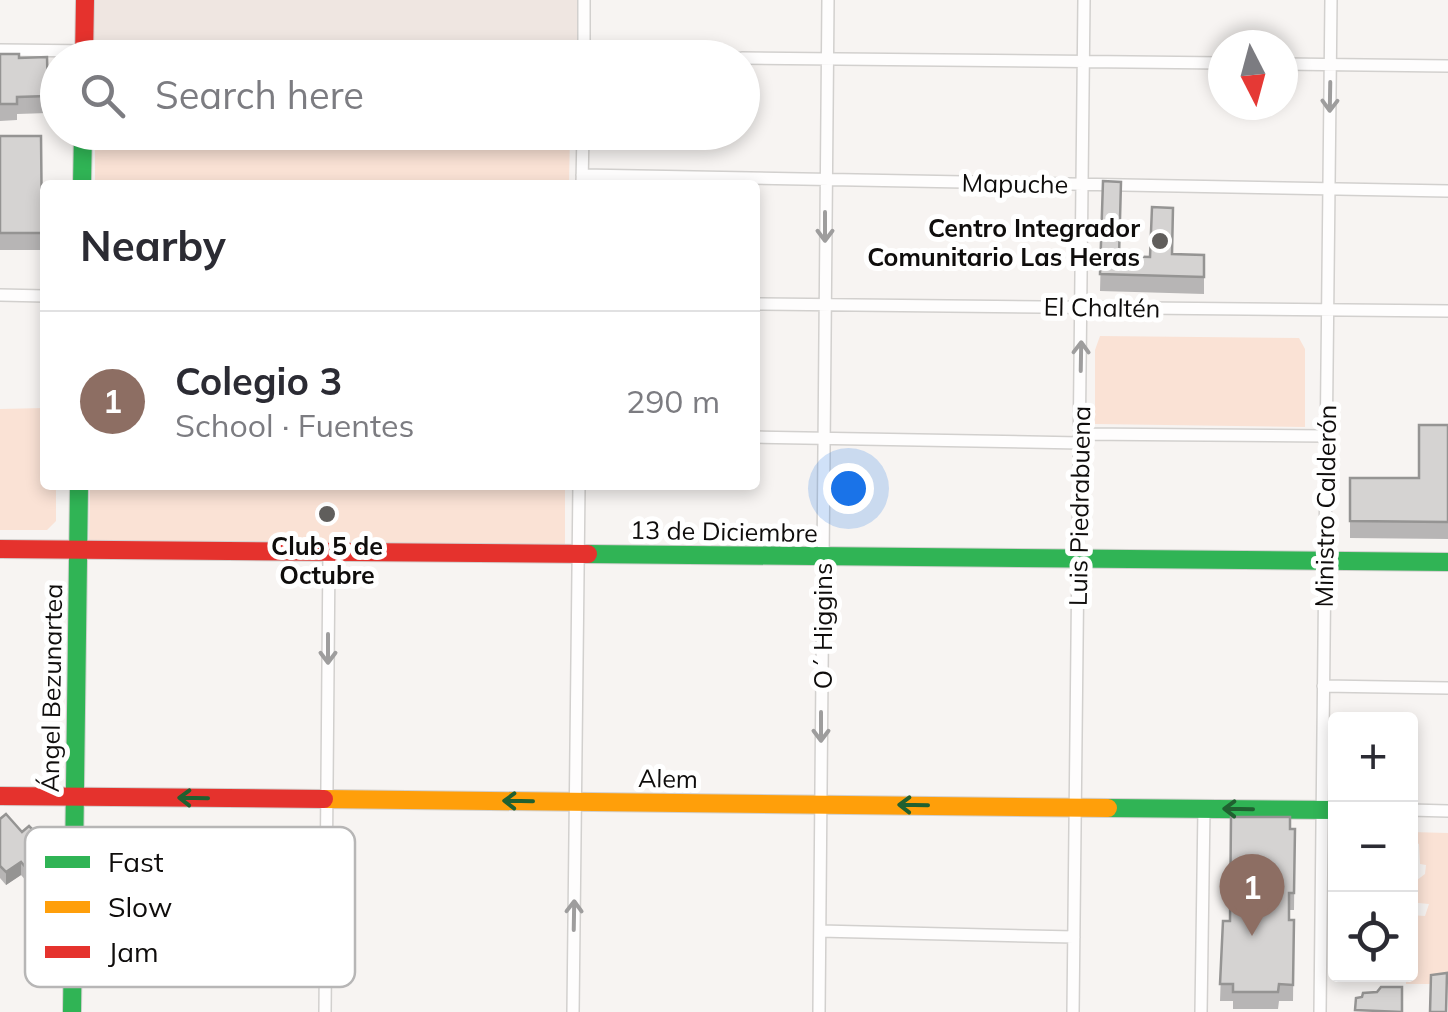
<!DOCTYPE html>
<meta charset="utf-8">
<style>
body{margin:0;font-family:Mulish,sans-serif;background:#f2f2f3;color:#2b2b33}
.controls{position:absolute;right:30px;bottom:30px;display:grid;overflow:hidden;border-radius:10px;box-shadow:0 5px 15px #0003}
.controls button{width:90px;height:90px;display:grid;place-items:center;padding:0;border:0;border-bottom:2px solid #e1e1e2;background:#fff;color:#2b2b33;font:50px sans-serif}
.compass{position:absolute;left:1208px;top:30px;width:90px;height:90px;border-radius:50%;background:#fff;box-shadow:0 5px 15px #0003;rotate:174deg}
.you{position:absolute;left:848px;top:488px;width:35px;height:35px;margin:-25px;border:8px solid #fff;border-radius:50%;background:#1a73e8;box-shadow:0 0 0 15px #1a73e833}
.badge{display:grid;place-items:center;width:65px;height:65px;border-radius:50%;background:#605e5c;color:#fff;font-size:32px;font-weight:700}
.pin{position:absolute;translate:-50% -82px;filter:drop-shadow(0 2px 5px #0008)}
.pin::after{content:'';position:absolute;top:52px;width:35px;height:30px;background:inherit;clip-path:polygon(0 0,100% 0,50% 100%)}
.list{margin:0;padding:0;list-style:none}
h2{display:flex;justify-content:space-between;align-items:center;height:130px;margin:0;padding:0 40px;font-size:42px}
h2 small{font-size:32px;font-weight:400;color:#7c7c81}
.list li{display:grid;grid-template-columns:65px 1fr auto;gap:30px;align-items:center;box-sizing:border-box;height:180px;padding:0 40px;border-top:2px solid #e1e1e2}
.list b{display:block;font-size:38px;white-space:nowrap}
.list p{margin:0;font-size:32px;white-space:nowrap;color:#7c7c81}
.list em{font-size:32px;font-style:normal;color:#7c7c81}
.icon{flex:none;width:55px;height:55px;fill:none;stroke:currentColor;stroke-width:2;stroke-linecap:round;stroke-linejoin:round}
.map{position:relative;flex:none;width:1448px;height:1012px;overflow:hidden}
.search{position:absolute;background:#fff;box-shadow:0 5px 15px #0003;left:40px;top:40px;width:720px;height:110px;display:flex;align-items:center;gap:25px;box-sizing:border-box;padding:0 35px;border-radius:55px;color:#7c7c81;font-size:38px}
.panel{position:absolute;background:#fff;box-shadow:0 5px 15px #0003;left:40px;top:180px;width:720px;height:310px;border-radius:10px}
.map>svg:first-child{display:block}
.built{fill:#efe6e1}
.green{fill:#fae2d5}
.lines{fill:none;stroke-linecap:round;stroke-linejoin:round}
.street-casing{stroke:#d2d0ce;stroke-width:14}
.fast-casing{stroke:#d2d0ce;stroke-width:20}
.slow-casing{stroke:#d2d0ce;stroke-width:20}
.jam-casing{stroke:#d2d0ce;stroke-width:20}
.street{stroke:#fefdfd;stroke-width:11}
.fast{stroke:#30b455;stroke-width:18}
.slow{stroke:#ff9f0a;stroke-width:18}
.jam{stroke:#e5322d;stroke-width:18}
.wall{fill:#b7b5b5}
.shaded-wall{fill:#959493}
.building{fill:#d5d3d2;stroke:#959493;stroke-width:2.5}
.oneway{stroke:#9e9d9d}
.oneway2{stroke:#206030}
.poi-dot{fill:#605e5c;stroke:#fff;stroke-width:4}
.labels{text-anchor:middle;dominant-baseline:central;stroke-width:10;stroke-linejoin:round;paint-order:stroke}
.street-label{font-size:25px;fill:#0f0d0c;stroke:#fff}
.poi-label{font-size:25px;font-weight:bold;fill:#0f0d0c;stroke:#fff;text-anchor:end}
.key{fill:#fff;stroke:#b7b6b6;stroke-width:2.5}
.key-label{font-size:28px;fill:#0f0d0c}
</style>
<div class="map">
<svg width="1448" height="1012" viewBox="0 0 1448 1012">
<rect width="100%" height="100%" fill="#f7f4f2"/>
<path class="built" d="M85,0h499v55l-500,-4z"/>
<path class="green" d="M95,133h475l-1,52h-474z
M1100,336l199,2 6,11v78l-210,-3v-74z
M45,408v77h11v36l-9,9h-47v-121z
M90,485h475v63l-476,-5z
M1411,832l37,1v151h-42v-9l4,-1 1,-59 14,1 4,-12 -11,-1 -6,-8 1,-12 12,-9 1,-9 -6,-1 -1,-20 -8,-4z"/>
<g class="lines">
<defs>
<path id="street" d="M0,50l736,8
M584,58v-58
M742,58l481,5
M1283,64l165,2
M582,175l866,16
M582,185l1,-53
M0,295l45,1
M755,304l693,7
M1080,434l246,2
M755,437l325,6
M1323,686l125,2
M1410,810l38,1
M820,931l254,6
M325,1012l4,-460
M573,1012l6,-527
M819,1012l9,-1012
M1073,1012l11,-1012
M1201,1012l3,-204
M1320,1012l11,-1012"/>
<path id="fast" d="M82,185l1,-53
M588,554l860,8
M1108,808l228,2
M72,1012l7,-527"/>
<path id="slow" d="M324,799l784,9"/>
<path id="jam" d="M84,58l1,-58
M0,549l588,5
M0,796l324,3"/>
</defs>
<use href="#street" class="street-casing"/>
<use href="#fast" class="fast-casing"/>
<use href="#slow" class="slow-casing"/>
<use href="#jam" class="jam-casing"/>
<use href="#street" class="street"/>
<use href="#fast" class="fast"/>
<use href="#slow" class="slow"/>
<use href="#jam" class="jam"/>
</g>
<path class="wall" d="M0,54l19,4 28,-1 1,56 -31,1v6l-17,1z
M0,136h41l1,114h-42z
M1103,181l17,75 30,1 22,-3 32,1v39l-104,-3z
M1448,425v114l-98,-1v-60h69z
M0,819l22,13 16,3v17l5,18 -15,13 -7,-8 -15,10 -6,-7z
M1295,829l-1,81h-5v10h5l-1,81h-14l-1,8h-45v-8h-13l3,-80h7z"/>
<path class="shaded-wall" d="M43,857v13l-15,13v-13z
M21,862v13l-15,10v-13z"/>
<path class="building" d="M0,54h19v4l28,-1 1,39 -31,1v7h-17z
M0,136h41l1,97h-42z
M1103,181l18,1 -2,74 31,1 2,-50 21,1 -1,46 32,1v22l-104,-3z
M1419,425h29v97l-98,-1v-43h69z
M6,814l16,18 7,-6 9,9 -5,4 5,6 -4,3 9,9 -15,13 -7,-8 -15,10 -6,-6v-47z
M1231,817h59v12h5l-1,64h-5v27h5l-1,65 -14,-1 -1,8h-45v-8h-13l3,-63h7z
M1447,973l-1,39h-16l1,-37z
M1381,987h21v25l-47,-2 1,-12 6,-1 1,-4 14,-1z"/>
<defs><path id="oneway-shaft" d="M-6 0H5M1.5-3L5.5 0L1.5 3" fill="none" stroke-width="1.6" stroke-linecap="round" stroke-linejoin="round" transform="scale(2.5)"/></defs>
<g class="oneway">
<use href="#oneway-shaft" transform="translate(1330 97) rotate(91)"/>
<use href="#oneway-shaft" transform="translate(825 227) rotate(90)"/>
<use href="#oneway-shaft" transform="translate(1081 356) rotate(-89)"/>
<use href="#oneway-shaft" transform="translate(328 649) rotate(90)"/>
<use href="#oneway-shaft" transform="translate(821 727) rotate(90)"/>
<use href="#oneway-shaft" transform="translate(574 915) rotate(-89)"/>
</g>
<g class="oneway2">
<use href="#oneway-shaft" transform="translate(193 798) rotate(-179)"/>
<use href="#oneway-shaft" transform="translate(518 801) rotate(-179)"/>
<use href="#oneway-shaft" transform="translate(913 805) rotate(-179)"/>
<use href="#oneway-shaft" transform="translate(1238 809) rotate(-179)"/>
</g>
<g class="poi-dot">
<circle cx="1160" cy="241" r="10"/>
<circle cx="327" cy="514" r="10"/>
</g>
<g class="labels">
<g class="street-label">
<text transform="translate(1015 183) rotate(1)">Mapuche</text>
<text transform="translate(1102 307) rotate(1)">El Chaltén</text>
<text transform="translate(1079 506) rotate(-89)">Luis Piedrabuena</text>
<text transform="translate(1325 506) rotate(-89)">Ministro Calderón</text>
<text transform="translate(724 531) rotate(1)">13 de Diciembre</text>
<text transform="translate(822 626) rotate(-90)">O´ Higgins</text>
<text transform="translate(51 688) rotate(-89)">Ángel Bezunartea</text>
<text transform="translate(668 778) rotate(1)">Alem</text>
</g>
<g class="poi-label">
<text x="1140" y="227">Centro Integrador<tspan x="1140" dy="29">Comunitario Las Heras</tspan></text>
<text x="327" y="545" text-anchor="middle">Club 5 de<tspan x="327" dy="29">Octubre</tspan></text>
</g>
</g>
<rect x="25" y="827" width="330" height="160" rx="15" class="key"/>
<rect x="45" y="856" width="45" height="12" fill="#30b455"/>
<rect x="45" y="901" width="45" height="12" fill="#ff9f0a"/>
<rect x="45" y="946" width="45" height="12" fill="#e5322d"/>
<g class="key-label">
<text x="108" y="872">Fast</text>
<text x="108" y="917">Slow</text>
<text x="108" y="962">Jam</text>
</g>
</svg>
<div class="controls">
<button>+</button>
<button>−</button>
<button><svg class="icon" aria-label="locate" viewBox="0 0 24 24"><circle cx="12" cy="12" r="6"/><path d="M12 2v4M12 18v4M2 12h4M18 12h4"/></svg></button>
</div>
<svg class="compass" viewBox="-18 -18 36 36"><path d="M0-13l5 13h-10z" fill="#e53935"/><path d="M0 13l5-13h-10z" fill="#7c7c81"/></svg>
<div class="you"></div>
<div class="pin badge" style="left:1252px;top:936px;background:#8d6e63">1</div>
<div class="search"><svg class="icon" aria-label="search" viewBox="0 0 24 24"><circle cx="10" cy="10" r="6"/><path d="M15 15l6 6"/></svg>Search here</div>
<section class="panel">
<h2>Nearby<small></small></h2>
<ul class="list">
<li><span class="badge" style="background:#8d6e63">1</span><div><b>Colegio 3</b><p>School · Fuentes</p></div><em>290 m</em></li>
</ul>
</section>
</div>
